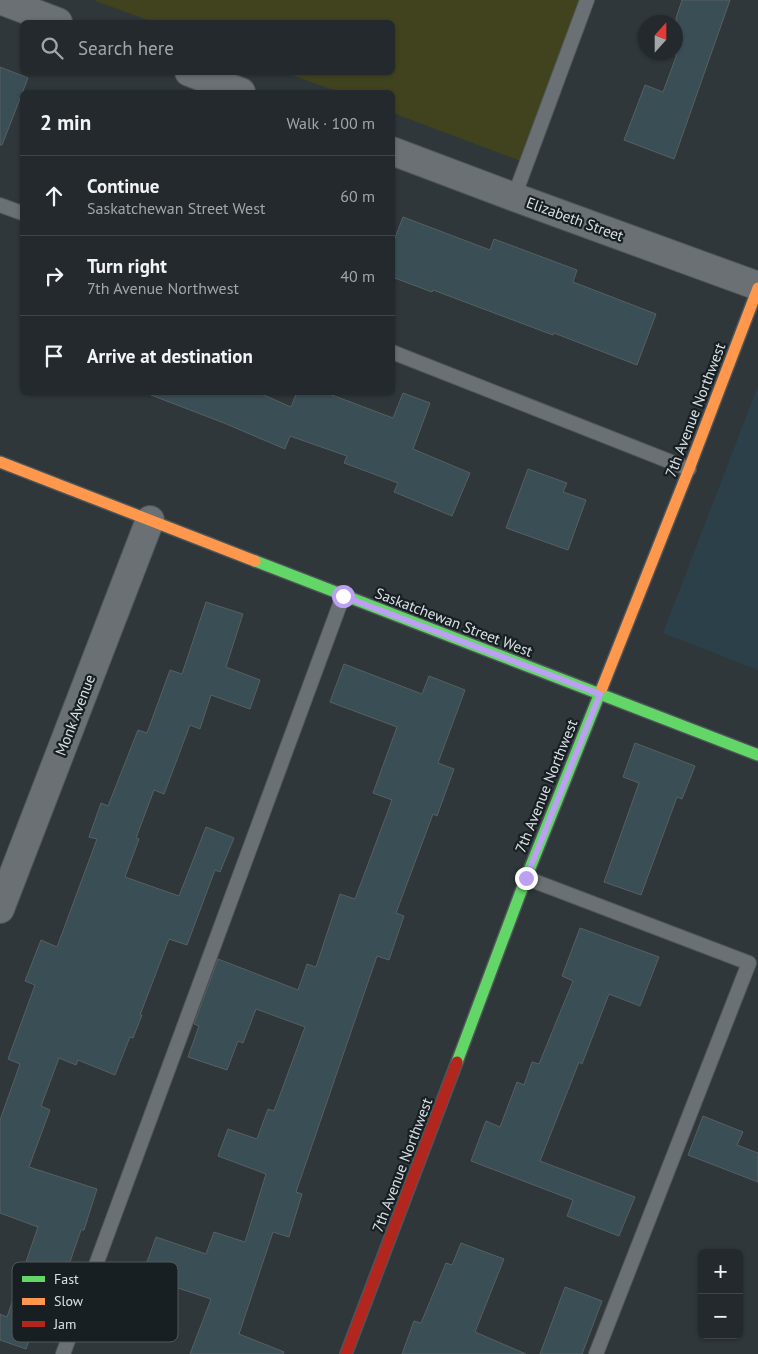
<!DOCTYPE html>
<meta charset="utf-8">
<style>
body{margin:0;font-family:"PT Sans",sans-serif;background:#2f3538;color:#f1f3f6}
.controls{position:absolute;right:15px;bottom:15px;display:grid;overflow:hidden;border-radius:8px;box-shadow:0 1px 4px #0004}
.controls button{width:45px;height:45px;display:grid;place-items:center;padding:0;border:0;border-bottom:1px solid #404548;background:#23292c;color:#f1f3f6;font:25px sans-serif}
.compass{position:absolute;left:638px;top:15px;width:45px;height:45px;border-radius:50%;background:#23292c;box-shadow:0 1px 4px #0004;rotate:21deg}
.stop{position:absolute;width:15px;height:15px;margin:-11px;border:4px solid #bca0f2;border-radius:50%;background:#fff}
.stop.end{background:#bca0f2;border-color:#fff;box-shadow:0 1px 5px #0008}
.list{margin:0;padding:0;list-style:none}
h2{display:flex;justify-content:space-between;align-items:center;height:65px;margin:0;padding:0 20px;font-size:21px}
h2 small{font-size:16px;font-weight:400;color:#a3a6a9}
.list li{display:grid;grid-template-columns:32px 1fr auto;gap:15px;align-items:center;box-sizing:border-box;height:80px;padding:0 20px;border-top:1px solid #404548}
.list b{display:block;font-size:19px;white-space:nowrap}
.list p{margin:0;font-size:16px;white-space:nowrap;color:#a3a6a9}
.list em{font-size:16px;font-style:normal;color:#a3a6a9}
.icon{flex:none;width:28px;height:28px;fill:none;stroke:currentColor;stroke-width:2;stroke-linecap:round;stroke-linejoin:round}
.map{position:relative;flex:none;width:758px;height:1354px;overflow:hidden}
.search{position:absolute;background:#23292c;box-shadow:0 1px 4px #0004;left:20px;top:20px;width:375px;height:55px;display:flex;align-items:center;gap:12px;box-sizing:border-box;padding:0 18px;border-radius:8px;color:#a3a6a9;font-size:19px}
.panel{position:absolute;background:#23292c;box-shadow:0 1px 4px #0004;left:20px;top:90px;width:375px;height:305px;border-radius:8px}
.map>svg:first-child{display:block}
.built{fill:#2c404a}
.park{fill:#41431e}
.building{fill:#3a4e56;stroke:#585f62}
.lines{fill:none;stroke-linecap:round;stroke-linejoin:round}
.lane-casing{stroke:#4e5559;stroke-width:16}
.street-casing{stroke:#4e5559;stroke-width:30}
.fast-casing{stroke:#4e5559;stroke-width:14}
.slow-casing{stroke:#4e5559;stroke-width:14}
.jam-casing{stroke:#4e5559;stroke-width:14}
.lane{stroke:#6a7073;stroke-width:14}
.street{stroke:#6a7073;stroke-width:28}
.fast{stroke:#63d668;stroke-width:11}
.slow{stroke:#ff974d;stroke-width:11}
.jam{stroke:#b3261e;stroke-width:11}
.route{stroke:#bca0f2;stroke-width:6}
.labels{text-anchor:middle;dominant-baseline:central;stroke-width:4.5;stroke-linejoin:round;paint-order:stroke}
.street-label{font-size:15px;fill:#d8e1e6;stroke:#181f22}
.key{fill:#181f22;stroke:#52595d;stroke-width:1}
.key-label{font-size:14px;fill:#d8e1e6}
</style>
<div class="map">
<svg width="758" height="1354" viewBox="0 0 758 1354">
<rect width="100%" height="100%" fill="#2f373b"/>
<path class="built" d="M758,386v284l-95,-37z"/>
<path class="park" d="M93,0h494l-61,163 -133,-50 -1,-21h-53l-53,-19 106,-1v-50h-239z"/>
<path class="building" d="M682,0h48l-56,159 -50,-19 21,-55 18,7 13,-35v-39z
M0,67l28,11 -26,67h-2z
M403,217l87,33 4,-11 83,31 -4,12 83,32 -19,51 -83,-32 -1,2 -120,-45 -1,2 -40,-15v-31z
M151,392h106l34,15 6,-15h27l69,26 10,-25 27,10 -17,46 57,24 -18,43 -58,-24 4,-9 -54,-20 3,-7 -57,-20 -5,13 -61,-26 -73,-28z
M528,469l39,14 -4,9 23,8 -18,50 -62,-22z
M206,602l37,12 -17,53 34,13 -10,29 -39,-14 -11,34 -10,-4 -26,69 -10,-4 -18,48 3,1 -14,38 54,19 27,-69 28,11 -14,34 -5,-2 -28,75 -18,-6 -29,76h2l-9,23 -3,-1 -15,38 -37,-15 -2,5 -17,-7 -18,48 9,4 -21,57 68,22 -13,41h-3l-28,81 -12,-4 -15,42 -26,-9v-26l7,3 31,-90 -38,-14v-93l20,-56 -12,-5 27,-74 -10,-4 16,-41 16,7 40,-108 -8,-2 12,-34 7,3 30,-76 9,3 23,-63 12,4z
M344,664l78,30 7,-18 36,14 -27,73 16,6 -17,47 -4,-2 -37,99 8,3 -15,44 -12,-4 -81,236 6,2 -13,43 -16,-5 -34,102 45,18 -1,2h-93l21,-55 -69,-23 14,-39 50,17 8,-22 31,10 21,-68 -48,-18 10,-27 29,10 11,-30 6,2 31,-84 -49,-18 -13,34 -5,-2 -11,29 -39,-13 11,-31 -5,-2 24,-65 80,31 9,-26 9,3 24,-73 15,5 37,-99 -19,-7 24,-66 -67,-25z
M635,743l60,23 -13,33 -5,-2 -36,98 -37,-13 35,-99 -16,-6z
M580,928l79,29 -19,49 -31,-12 -27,70 -3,-2 -39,99 95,36 -16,39 -52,-20 6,-16 -102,-39 15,-40 14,6 17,-45 7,3 8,-23 7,2 34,-83 -11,-5z
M703,1116l40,16 -6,13 21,8v29l-70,-27z
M461,1243l43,16 -29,73 51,22h-124l12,-33 7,2 25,-60 6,2z
M565,1287l37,14 -20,53h-42z"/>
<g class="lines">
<defs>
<path id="lane" d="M514,197l73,-197
M0,205l22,8
M392,352l297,117
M526,878l223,85 -153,391
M63,1354l280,-758"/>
<path id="street" d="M0,0l58,22
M189,72l52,20
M392,151l122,46 244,89
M0,909l150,-389"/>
<path id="fast" d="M255,561l503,194
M457,1062l69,-184 76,-190"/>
<path id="slow" d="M0,462l255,99
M602,688l87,-219 69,-181"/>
<path id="jam" d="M346,1354l111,-292"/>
</defs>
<use href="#lane" class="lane-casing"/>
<use href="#street" class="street-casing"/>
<use href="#fast" class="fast-casing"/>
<use href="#slow" class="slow-casing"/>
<use href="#jam" class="jam-casing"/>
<use href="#lane" class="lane"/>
<use href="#street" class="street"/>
<use href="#fast" class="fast"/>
<use href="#slow" class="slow"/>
<use href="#jam" class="jam"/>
</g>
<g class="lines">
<path class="route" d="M343,596l257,98 -74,184"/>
</g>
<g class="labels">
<g class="street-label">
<text transform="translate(575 219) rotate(20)">Elizabeth Street</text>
<text transform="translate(695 410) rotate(-69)">7th Avenue Northwest</text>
<text transform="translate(454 622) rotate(21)">Saskatchewan Street West</text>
<text transform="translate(75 715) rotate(-69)">Monk Avenue</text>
<text transform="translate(546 786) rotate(-68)">7th Avenue Northwest</text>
<text transform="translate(402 1165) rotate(-69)">7th Avenue Northwest</text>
</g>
</g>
<rect x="12" y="1262" width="166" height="80" rx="8" class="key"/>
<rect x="22" y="1276" width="23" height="6" fill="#63d668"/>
<rect x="22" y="1298" width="23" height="7" fill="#ff974d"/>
<rect x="22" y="1321" width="23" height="6" fill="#b3261e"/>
<g class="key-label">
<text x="54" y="1284">Fast</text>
<text x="54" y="1306">Slow</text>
<text x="54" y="1329">Jam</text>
</g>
</svg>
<div class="controls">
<button>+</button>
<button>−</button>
</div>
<svg class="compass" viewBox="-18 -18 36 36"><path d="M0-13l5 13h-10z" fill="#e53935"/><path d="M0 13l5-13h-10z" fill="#a3a6a9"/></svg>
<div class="stop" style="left:343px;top:596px"></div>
<div class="stop end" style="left:526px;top:878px"></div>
<div class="search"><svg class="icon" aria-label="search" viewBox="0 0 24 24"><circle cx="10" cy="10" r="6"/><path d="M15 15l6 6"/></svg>Search here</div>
<section class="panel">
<h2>2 min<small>Walk · 100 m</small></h2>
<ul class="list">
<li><svg class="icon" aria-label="ahead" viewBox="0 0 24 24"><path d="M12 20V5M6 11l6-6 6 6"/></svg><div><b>Continue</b><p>Saskatchewan Street West</p></div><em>60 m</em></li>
<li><svg class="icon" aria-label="right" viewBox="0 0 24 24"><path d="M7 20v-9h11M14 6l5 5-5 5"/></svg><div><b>Turn right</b><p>7th Avenue Northwest</p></div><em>40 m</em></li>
<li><svg class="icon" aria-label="arrive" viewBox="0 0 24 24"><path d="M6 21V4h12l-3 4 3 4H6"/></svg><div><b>Arrive at destination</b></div></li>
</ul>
</section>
</div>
